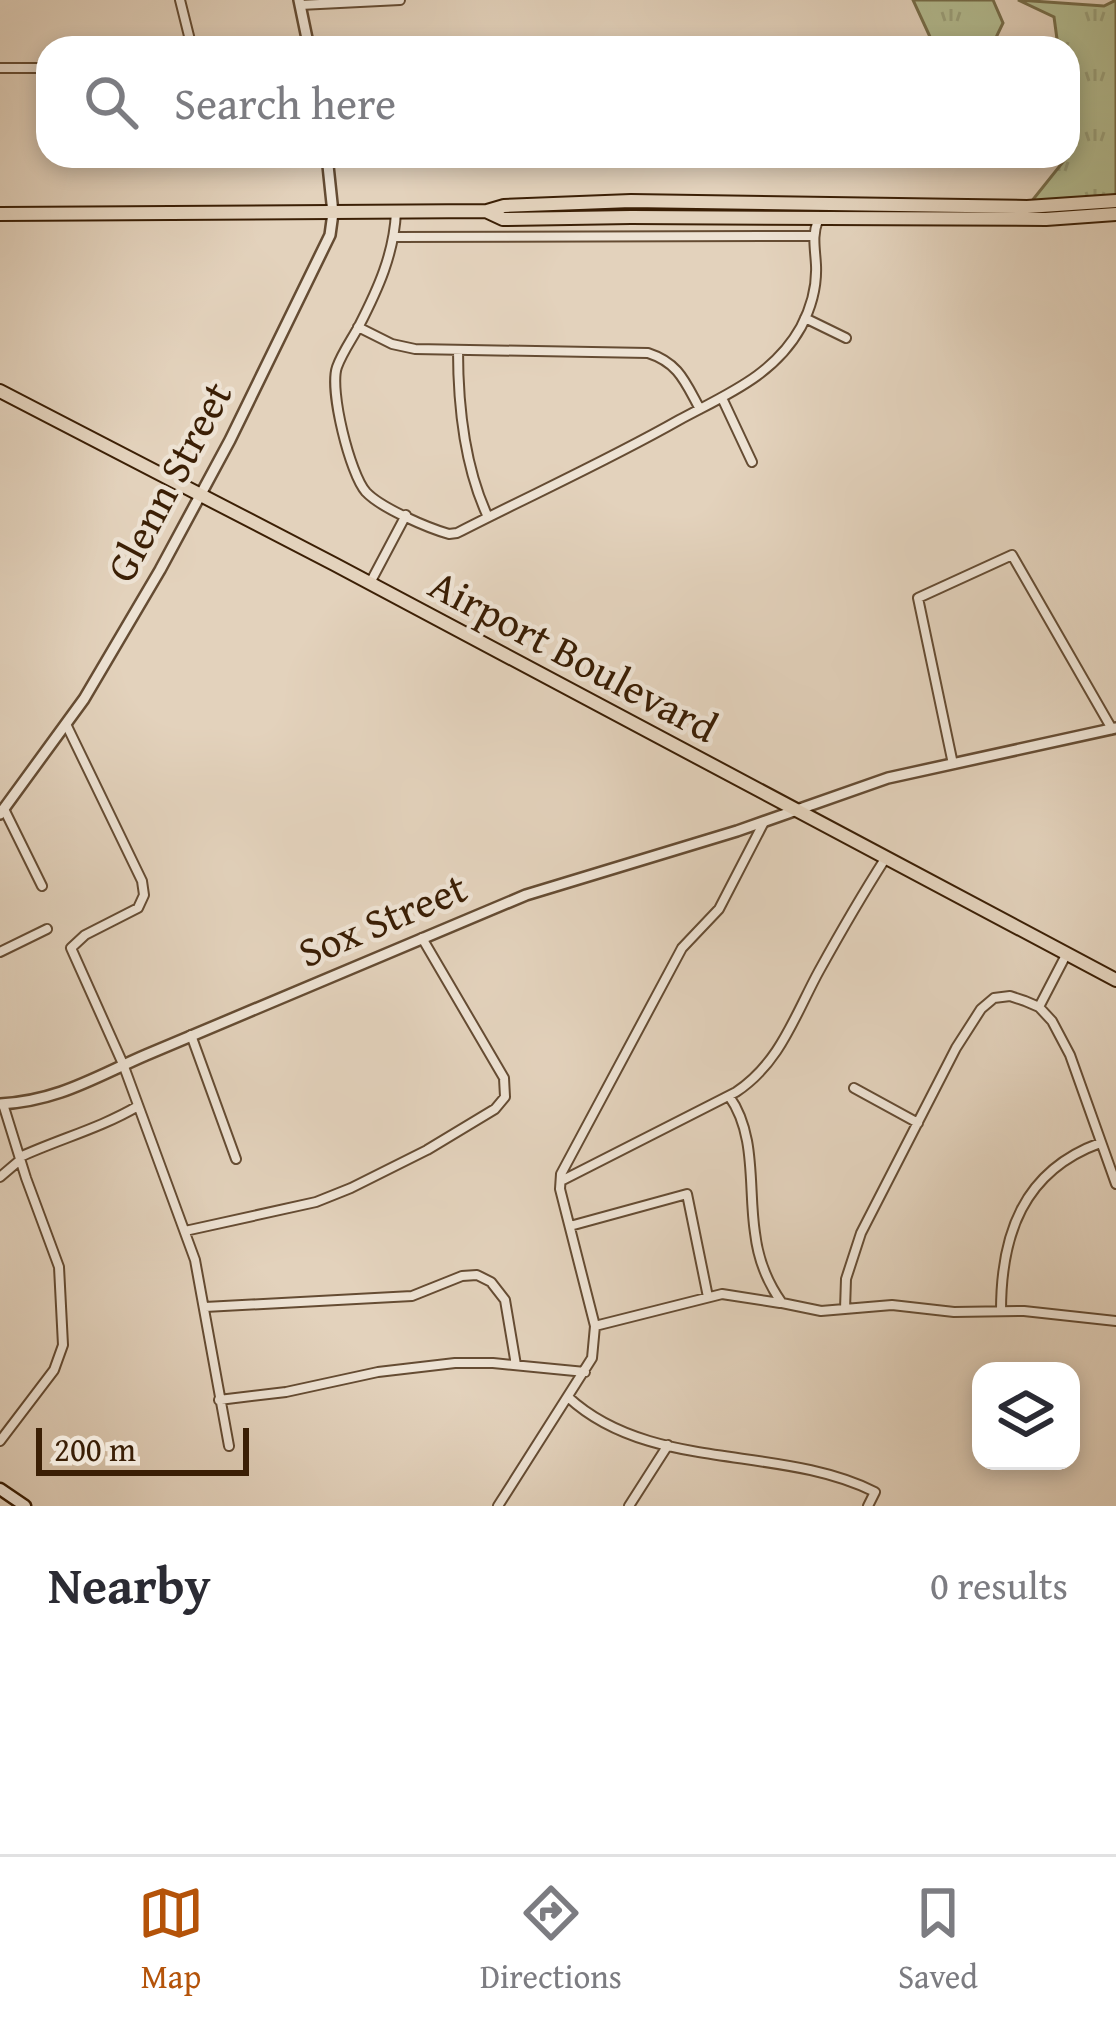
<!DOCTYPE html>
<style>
body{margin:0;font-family:"Gentium Book Plus",serif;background:#f2f2f3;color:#2b2b33}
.controls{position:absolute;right:36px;bottom:36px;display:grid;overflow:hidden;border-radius:24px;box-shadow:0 6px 18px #0003}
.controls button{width:108px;height:108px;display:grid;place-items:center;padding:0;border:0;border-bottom:3px solid #e1e1e2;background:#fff;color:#2b2b33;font:60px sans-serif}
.scale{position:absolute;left:36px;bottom:30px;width:213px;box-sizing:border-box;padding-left:12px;border:6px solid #3b1f05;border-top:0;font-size:33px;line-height:42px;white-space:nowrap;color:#3b1f05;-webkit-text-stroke:9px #ede2d3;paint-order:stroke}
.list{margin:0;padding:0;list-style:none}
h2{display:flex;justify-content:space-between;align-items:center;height:156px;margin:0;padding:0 48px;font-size:51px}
h2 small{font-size:39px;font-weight:400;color:#7c7c81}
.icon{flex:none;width:66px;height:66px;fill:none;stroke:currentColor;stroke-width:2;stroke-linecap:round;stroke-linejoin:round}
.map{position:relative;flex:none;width:1116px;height:1506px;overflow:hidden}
.search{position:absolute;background:#fff;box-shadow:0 6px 18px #0003;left:36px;right:36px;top:36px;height:132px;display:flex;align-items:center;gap:30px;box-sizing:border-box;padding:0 42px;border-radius:36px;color:#7c7c81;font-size:45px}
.sheet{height:348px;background:#fff}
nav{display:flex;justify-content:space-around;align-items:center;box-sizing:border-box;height:168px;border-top:3px solid #e1e1e2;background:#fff;font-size:33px;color:#7c7c81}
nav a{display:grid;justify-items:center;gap:6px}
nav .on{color:#b45309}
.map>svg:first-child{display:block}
.grass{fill:url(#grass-tufts);stroke:#776e4b;stroke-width:3}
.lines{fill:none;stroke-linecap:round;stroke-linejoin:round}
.minor-casing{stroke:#654c33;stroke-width:12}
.tertiary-casing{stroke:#654c33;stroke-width:14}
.secondary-casing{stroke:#3b1f05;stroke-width:15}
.primary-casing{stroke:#3b1f05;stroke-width:16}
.minor{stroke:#ede2d3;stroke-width:8}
.tertiary{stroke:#ede2d3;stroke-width:9}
.secondary{stroke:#ede2d3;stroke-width:10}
.primary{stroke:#e3d2bc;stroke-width:12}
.labels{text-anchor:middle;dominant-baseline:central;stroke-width:9;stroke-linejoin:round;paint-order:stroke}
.street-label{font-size:42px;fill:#3b1f05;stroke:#ede2d3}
</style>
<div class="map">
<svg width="1116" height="1506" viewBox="0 0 1116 1506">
<defs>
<pattern id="grass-tufts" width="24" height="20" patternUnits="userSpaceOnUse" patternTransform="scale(3)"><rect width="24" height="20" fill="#b3bc91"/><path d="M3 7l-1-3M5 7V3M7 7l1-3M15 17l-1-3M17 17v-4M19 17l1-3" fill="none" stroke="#9ba17c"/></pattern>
</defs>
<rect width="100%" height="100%" fill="#e3d2bc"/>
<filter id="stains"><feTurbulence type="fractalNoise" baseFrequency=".00167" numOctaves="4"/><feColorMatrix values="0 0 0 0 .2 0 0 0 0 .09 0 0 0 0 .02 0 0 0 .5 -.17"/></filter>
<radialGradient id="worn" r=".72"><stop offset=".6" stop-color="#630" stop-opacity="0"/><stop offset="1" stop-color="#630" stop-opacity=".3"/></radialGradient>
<path class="grass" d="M913,0h80l10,23 -12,25h-50l-10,-9z
M1018,0l86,6 12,-6v201l-89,6 48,-60 -7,-11v-88h-17l6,-9 -3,-22z"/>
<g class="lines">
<defs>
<path id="minor" d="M180,0l12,48
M300,5l100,-5
M0,68h48
M396,212c-2,42 -18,77 -37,114 -7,13 -17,27 -22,41 -8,23 13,107 29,125 15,16 62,36 83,42l8,-1c74,-38 150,-72 222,-113 46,-25 95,-44 122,-93 10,-19 16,-41 15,-62 -1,-18 -4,-29 2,-45
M395,237l417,-1
M805,318l41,20
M358,327l34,17 23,5 233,4c31,10 37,29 52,56
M458,350c0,56 6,116 30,167
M722,398l30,64
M370,583l36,-68
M66,724l76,157 2,14 -6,13 -53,27 -14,13 52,116 72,196 34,186
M953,764l-35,-166 94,-43 100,174
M4,809l38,77
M0,952l47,-23
M1039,1007l27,-52
M191,1035l45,124
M854,1088l64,35
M729,1096c28,39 19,92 26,137 3,26 12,49 27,70l39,8 71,-6 62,7 70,-1 92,10
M20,1157c39,-18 81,-29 118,-51
M0,1177l20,-17
M561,1181l175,-89c44,-29 59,-77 83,-121 21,-38 43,-76 66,-112
M570,1226l117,-32 21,103
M185,1231l131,-29 35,-14 76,-38 68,-41 10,-12 -1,-19 -82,-140
M205,1307l207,-11 50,-20 15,-1 14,7 14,18 11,65
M845,1309l1,-30 15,-46 95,-185 25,-39 13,-11 16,-2 15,5 14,6 13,14 18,34 46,129
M1001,1311c0,-76 22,-140 99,-168
M595,1326l127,-32 58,9
M568,1397c82,76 212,47 307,95l-7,14
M219,1400l67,-8 92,-20 77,-9h38l92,9
M0,1441l54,-71 9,-25 -4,-78 -33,-89 -23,-74
M498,1506l94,-148 3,-32 -35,-137 1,-15 121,-226 37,-39 45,-87
M629,1506l39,-61"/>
<path id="tertiary" d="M299,0l10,48
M0,814l84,-115 76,-129 70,-130 100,-205 3,-22 -6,-57
M0,1104c58,-3 95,-27 146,-49l380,-160 211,-64 151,-53 228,-50"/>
<path id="secondary" d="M0,1489l25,17"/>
<path id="primary" d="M488,212l15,7 128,-2 415,2 70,-5
M0,214l487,-3 17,-5 127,-5 396,6 89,-6
M0,391l334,173 782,416"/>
</defs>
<use href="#minor" class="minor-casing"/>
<use href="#tertiary" class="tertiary-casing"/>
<use href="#secondary" class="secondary-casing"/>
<use href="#primary" class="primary-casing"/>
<use href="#minor" class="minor"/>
<use href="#tertiary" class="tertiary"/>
<use href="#secondary" class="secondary"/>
<use href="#primary" class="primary"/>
</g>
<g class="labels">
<g class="street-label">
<text transform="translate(168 481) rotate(-62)">Glenn Street</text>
<text transform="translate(574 655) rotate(28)">Airport Boulevard</text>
<text transform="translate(382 919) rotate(-23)">Sox Street</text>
</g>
</g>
<rect width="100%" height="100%" filter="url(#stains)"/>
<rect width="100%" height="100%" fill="url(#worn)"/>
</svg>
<div class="controls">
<button><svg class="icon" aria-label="layers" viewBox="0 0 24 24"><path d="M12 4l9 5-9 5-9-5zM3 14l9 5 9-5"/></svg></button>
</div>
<div class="scale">200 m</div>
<div class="search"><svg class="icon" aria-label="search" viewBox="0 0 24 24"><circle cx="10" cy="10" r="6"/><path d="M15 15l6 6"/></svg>Search here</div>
</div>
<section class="sheet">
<h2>Nearby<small>0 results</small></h2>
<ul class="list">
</ul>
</section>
<nav>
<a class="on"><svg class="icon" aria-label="map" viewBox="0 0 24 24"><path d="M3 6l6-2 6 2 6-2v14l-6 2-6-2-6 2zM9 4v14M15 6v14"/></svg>Map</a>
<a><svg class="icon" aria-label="directions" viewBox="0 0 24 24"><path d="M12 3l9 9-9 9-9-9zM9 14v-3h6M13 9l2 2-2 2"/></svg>Directions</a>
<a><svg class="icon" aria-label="saved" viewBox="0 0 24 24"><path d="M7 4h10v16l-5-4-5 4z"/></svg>Saved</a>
</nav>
